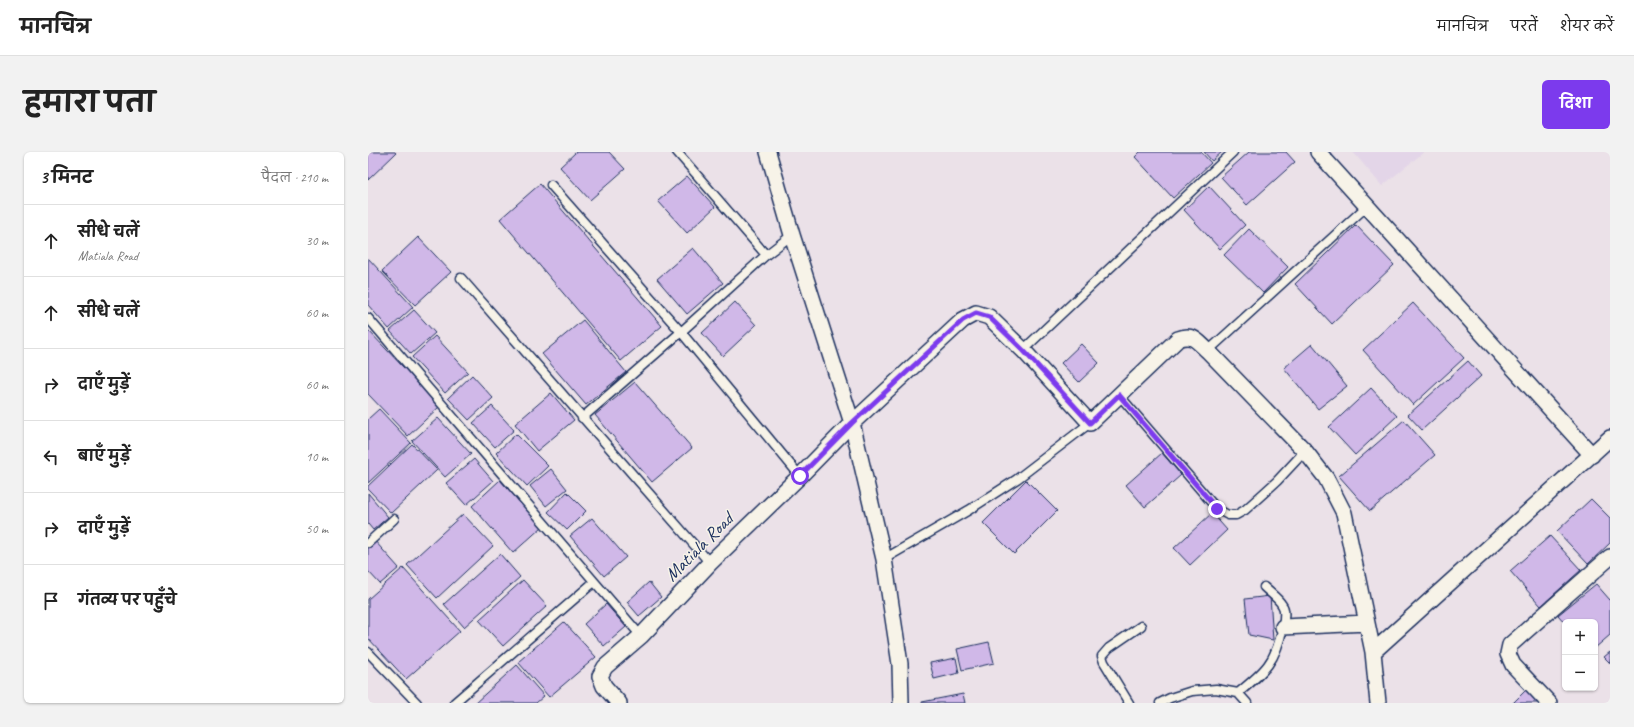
<!DOCTYPE html>
<html lang="hi">
<meta charset="utf-8">
<style>
body{margin:0;font-family:Caveat,"Playpen Sans Deva",sans-serif;background:#f2f2f2;color:#222}
.controls{position:absolute;right:12px;bottom:12px;display:grid;overflow:hidden;border-radius:6px;box-shadow:0 1px 3px #0004}
.controls button{width:36px;height:36px;display:grid;place-items:center;padding:0;border:0;border-bottom:1px solid #e0e0e0;background:#fff;color:#222;font:20px sans-serif}
.stop{position:absolute;width:12px;height:12px;margin:-9px;border:3px solid #7c3aed;border-radius:50%;background:#fff}
.stop.end{background:#7c3aed;border-color:#fff;box-shadow:0 1px 4px #0008}
.list{margin:0;padding:0;list-style:none}
h2{display:flex;justify-content:space-between;align-items:center;height:52px;margin:0;padding:0 16px;font-size:17px}
h2 small{font-size:13px;font-weight:400;color:#767676}
.list li{display:grid;grid-template-columns:26px 1fr auto;gap:12px;align-items:center;box-sizing:border-box;height:72px;padding:0 16px;border-top:1px solid #e0e0e0}
.list b{display:block;font-size:15px;white-space:nowrap}
.list p{margin:0;font-size:13px;white-space:nowrap;color:#767676}
.list em{font-size:13px;font-style:normal;color:#767676}
.icon{flex:none;width:22px;height:22px;fill:none;stroke:currentColor;stroke-width:2;stroke-linecap:round;stroke-linejoin:round}
.map{position:relative;flex:none;width:1242px;height:551px;overflow:hidden;border-radius:6px}
header{display:flex;align-items:center;gap:24px;box-sizing:border-box;height:56px;padding:0 20px;background:#fff;border-bottom:1px solid #e0e0e0}
header strong{font-size:19px}
nav{display:flex;gap:22px;margin-inline-start:auto;font-size:14px}
.intro{display:flex;align-items:center;justify-content:space-between;box-sizing:border-box;height:96px;padding:0 24px}
h1{margin:0;font-size:28px}
.button{padding:10px 18px;border-radius:6px;background:#7c3aed;color:#fff;font-size:14px;font-weight:700}
main{display:flex;gap:24px;padding:0 24px}
aside{flex:1;background:#fff;border-radius:6px;box-shadow:0 1px 3px #0004}
.map>svg:first-child{display:block}
.built{fill:#e3d5e8}
.building{fill:#d0b8e8;stroke:#1b2f5e}
.lines{fill:none;stroke-linecap:round;stroke-linejoin:round}
.lane-casing{stroke:#1b2f5e;stroke-width:11}
.street-casing{stroke:#1b2f5e;stroke-width:18}
.lane{stroke:#f7f3e8;stroke-width:8}
.street{stroke:#f7f3e8;stroke-width:15}
.route{stroke:#7c3aed;stroke-width:5}
.labels{text-anchor:middle;dominant-baseline:central;stroke-width:3;stroke-linejoin:round;paint-order:stroke}
.street-label{font-size:19px;fill:#1b2f5e;stroke:#f7f3e8}
</style>
<header>
<strong>मानचित्र</strong>
<nav><a>मानचित्र</a><a>परतें</a><a>शेयर करें</a></nav>
</header>
<div class="intro"><h1>हमारा पता</h1><a class="button">दिशा</a></div>
<main>
<aside>
<h2>3 मिनट<small>पैदल · 210 m</small></h2>
<ul class="list">
<li><svg class="icon" aria-label="ahead" viewBox="0 0 24 24"><path d="M12 20V5M6 11l6-6 6 6"/></svg><div><b>सीधे चलें</b><p>Matiala Road</p></div><em>30 m</em></li>
<li><svg class="icon" aria-label="ahead" viewBox="0 0 24 24"><path d="M12 20V5M6 11l6-6 6 6"/></svg><div><b>सीधे चलें</b></div><em>60 m</em></li>
<li><svg class="icon" aria-label="right" viewBox="0 0 24 24"><path d="M7 20v-9h11M14 6l5 5-5 5"/></svg><div><b>दाएँ मुड़ें</b></div><em>60 m</em></li>
<li><svg class="icon" aria-label="left" viewBox="0 0 24 24"><path d="M17 20v-9H6M10 6l-5 5 5 5"/></svg><div><b>बाएँ मुड़ें</b></div><em>10 m</em></li>
<li><svg class="icon" aria-label="right" viewBox="0 0 24 24"><path d="M7 20v-9h11M14 6l5 5-5 5"/></svg><div><b>दाएँ मुड़ें</b></div><em>50 m</em></li>
<li><svg class="icon" aria-label="arrive" viewBox="0 0 24 24"><path d="M6 21V4h12l-3 4 3 4H6"/></svg><div><b>गंतव्य पर पहुँचे</b></div></li>
</ul>
</aside>
<div class="map">
<svg width="1242" height="551" viewBox="0 0 1242 551">
<rect width="100%" height="100%" fill="#ebe1e8"/>
<filter id="ink" filterUnits="userSpaceOnUse"><feTurbulence type="fractalNoise" baseFrequency=".025" numOctaves="2"/><feDisplacementMap in="SourceGraphic" scale="8" xChannelSelector="R" yChannelSelector="G"/><feConvolveMatrix kernelMatrix="1 2 1 2 8 2 1 2 1" color-interpolation-filters="sRGB"/></filter>
<g filter="url(#ink)">
<path class="built" d="M985,0h71l-42,34z"/>
<path class="building" d="M0,0h27l1,1 -28,27z
M208,0h33l16,17 -35,31 -30,-33z
M772,0h61l10,11 -38,35 -38,-41z
M836,0h18l-10,9z
M881,0h37l9,10 -48,43 -26,-28z
M319,24l28,31 -28,26 -29,-32z
M172,32l122,142 -41,35 -121,-142z
M841,34l36,39 -25,24 -36,-39z
M988,73l38,40 -62,59 -37,-40z
M881,77l39,38 -25,26 -39,-38z
M50,85l33,35 -36,33 -33,-34z
M325,96l30,35 -36,31 -30,-35z
M0,106l45,49 -24,22 -21,-24z
M367,150l21,23 -33,31 -21,-23z
M1045,151l51,55 -51,47 -50,-55z
M46,158l21,23 -24,21 -21,-23z
M215,168l43,52 -40,33 -44,-51z
M0,178l72,76 -32,30 -40,-42z
M67,184l33,36 -23,21 -33,-36z
M713,192l18,19 -20,19 -18,-19z
M944,192l35,42 -29,23 -34,-41z
M1100,209l13,15 -59,54 -14,-15z
M104,223l21,23 -24,22 -21,-22z
M267,230l57,66 -40,34 -57,-67z
M1003,236l26,28 -42,39 -26,-28z
M183,241l23,27 -37,31 -22,-27z
M124,254l22,24 -19,17 -22,-24z
M11,257l32,34 -43,40v-64z
M70,266l33,36 -26,23 -33,-36z
M1036,268l31,35 -65,56 -31,-35z
M148,282l32,32 -21,20 -31,-33z
M44,292l25,26 -46,43 -23,-24v-3z
M794,301l19,22 -36,32 -19,-22z
M106,307l19,22 -27,24 -20,-22z
M183,317l16,20 -21,17 -16,-20z
M132,328l42,47 -29,26 -41,-47z
M658,328l31,31 -43,43 -31,-31z
M199,340l19,19 -19,19 -19,-18z
M0,341l20,24 -15,13 -5,-6z
M1223,347l19,19v25l-22,21 -31,-33z
M844,361l15,17 -37,35 -16,-17z
M95,362l30,32 -56,52 -30,-33z
M224,366l34,39 -22,19 -34,-40z
M1182,384l31,34 -40,36 -31,-35z
M6,388l25,28 -19,16 -12,-13v-25z
M132,402l20,23 -56,50 -20,-23z
M35,416l57,63 -54,48 -38,-41v-39z
M155,428l24,26 -44,40 -24,-26z
M281,430l12,15 -22,19 -12,-14z
M1228,432l14,16v35l-15,13v-26h-30v1l-7,-8z
M902,444l3,44 -24,-5 -4,-36z
M238,452l20,23 -22,19 -20,-22z
M196,470l32,35 -47,40 -31,-35z
M621,490l5,21 -32,7 -5,-21z
M1242,500v11l-6,-6z
M588,506l3,15 -25,6 -4,-16z
M149,513l27,31 -8,7h-61z
M1161,535l16,16h-32z
M595,542l2,9h-43v-1z"/>
<g class="lines">
<defs>
<path id="lane" d="M309,0l89,103
M183,33l130,147 119,144
M93,126l249,285
M0,166l273,318
M655,198l210,-198
M840,199l159,-145
M751,243l98,114 11,6h8l9,-5 32,-29 28,-30
M214,266l99,-86 85,-77 26,-20
M0,391l26,-24
M516,407l85,-49 48,-31 73,-56
M0,500l49,51
M870,541c27,-22 38,-31 45,-67 1,-7 3,-16 -1,-21 -4,-7 -12,-12 -18,-18
M86,551l140,-121
M761,551l-25,-41 -2,-6 7,-8 32,-22
M792,551l10,-5 22,-7 24,-2 22,4 9,10"/>
<path id="street" d="M400,0l24,83 60,188 32,136 16,105 1,39
M950,0l274,303
M915,475l84,-4
M1005,500l237,-214
M251,551l-15,-17 -4,-10 5,-9 36,-31 69,-73 90,-87 52,-53 111,-103 13,-7 13,4 34,33 67,73 88,-84c15,-6 19,2 30,12l97,100 21,27 18,35 29,139 5,51
M1181,551l-36,-38 -5,-11 2,-9 100,-88"/>
</defs>
<use href="#lane" class="lane-casing"/>
<use href="#street" class="street-casing"/>
<use href="#lane" class="lane"/>
<use href="#street" class="street"/>
</g>
</g>
<g class="lines" filter="url(#ink)">
<path class="route" d="M432,324l52,-53 111,-103 13,-7 13,4 34,33 67,73 29,-28 98,114"/>
</g>
<g class="labels">
<g class="street-label">
<text transform="translate(331 395) rotate(-45)">Matiala Road</text>
</g>
</g>
</svg>
<div class="controls">
<button>+</button>
<button>−</button>
</div>
<div class="stop" style="left:432px;top:324px"></div>
<div class="stop end" style="left:849px;top:357px"></div>
</div>
</main>
